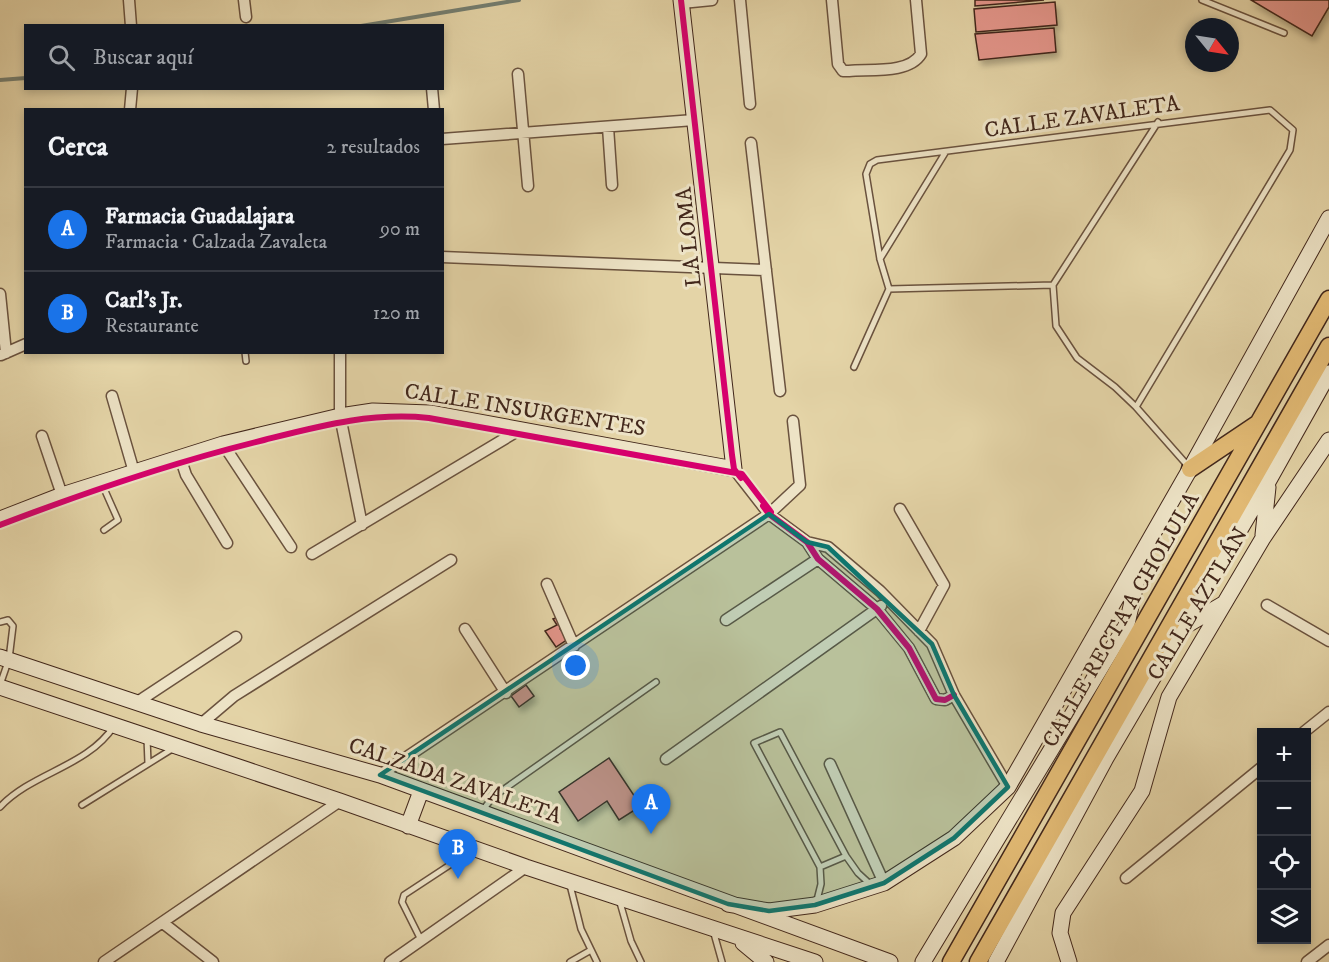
<!DOCTYPE html>
<html lang="es">
<meta charset="utf-8">
<style>
body{margin:0;font-family:"IM FELL DW Pica",serif;background:#242831;color:#f1f3f6}
.controls{position:absolute;right:18px;bottom:18px;display:grid;overflow:hidden;border-radius:0px;box-shadow:0 3px 9px #0003}
.controls button{width:54px;height:54px;display:grid;place-items:center;padding:0;border:0;border-bottom:2px solid #363941;background:#171b24;color:#f1f3f6;font:30px sans-serif}
.compass{position:absolute;left:1185px;top:18px;width:54px;height:54px;border-radius:50%;background:#171b24;box-shadow:0 3px 9px #0003;rotate:120deg}
.you{position:absolute;left:576px;top:666px;width:21px;height:21px;margin:-15px;border:4px solid #fff;border-radius:50%;background:#1a73e8;box-shadow:0 0 0 9px #1a73e833}
.badge{display:grid;place-items:center;width:39px;height:39px;border-radius:50%;background:#1a73e8;color:#fff;font-size:20px;font-weight:700}
.pin{position:absolute;translate:-50% -50px;filter:drop-shadow(0 2px 3px #0008)}
.pin::after{content:'';position:absolute;top:32px;width:21px;height:18px;background:inherit;clip-path:polygon(0 0,100% 0,50% 100%)}
.list{margin:0;padding:0;list-style:none}
h2{display:flex;justify-content:space-between;align-items:center;height:78px;margin:0;padding:0 24px;font-size:26px}
h2 small{font-size:20px;font-weight:400;color:#9ea1a6}
.list li{display:grid;grid-template-columns:39px 1fr auto;gap:18px;align-items:center;box-sizing:border-box;height:84px;padding:0 24px;border-top:2px solid #363941}
.list b{display:block;font-size:22px;white-space:nowrap}
.list p{margin:0;font-size:20px;white-space:nowrap;color:#9ea1a6}
.list em{font-size:20px;font-style:normal;color:#9ea1a6}
.icon{flex:none;width:33px;height:33px;fill:none;stroke:currentColor;stroke-width:2;stroke-linecap:round;stroke-linejoin:round}
.map{position:relative;flex:none;width:1329px;height:962px;overflow:hidden}
.search{position:absolute;background:#171b24;box-shadow:0 3px 9px #0003;left:24px;top:24px;width:420px;height:66px;display:flex;align-items:center;gap:15px;box-sizing:border-box;padding:0 21px;border-radius:0px;color:#9ea1a6;font-size:22px}
.panel{position:absolute;background:#171b24;box-shadow:0 3px 9px #0003;left:24px;top:108px;width:420px;height:246px;border-radius:0px}
.map>svg:first-child{display:block}
.lines{fill:none;stroke-linecap:round;stroke-linejoin:round}
.stream{stroke:#747e70;stroke-width:4}
.building{fill:#e3958a;stroke:#42271b;stroke-width:1.5;filter:url(#shadow)}
.lane-casing{stroke:#6a523e;stroke-width:8}
.street-casing{stroke:#6a523e;stroke-width:13}
.secondary-casing{stroke:#42271b;stroke-width:17}
.primary-casing{stroke:#42271b;stroke-width:19}
.lane{stroke:#ede3c6;stroke-width:5}
.street{stroke:#ede3c6;stroke-width:10}
.secondary{stroke:#ede3c6;stroke-width:15}
.primary{stroke:#e2ba74;stroke-width:16}
.cycleway-casing{stroke:#ede3c6;stroke-width:10}
.cycleway{stroke:#d6006c;stroke-width:6}
.marked{fill:#0f766e;fill-opacity:0.2;stroke:#0f766e;stroke-width:4.5;stroke-linejoin:round}
.labels{text-anchor:middle;dominant-baseline:central;stroke-width:6;stroke-linejoin:round;paint-order:stroke}
.street-label{font-size:22px;fill:#42271b;stroke:#ede3c6}
</style>
<div class="map">
<svg width="1329" height="962" viewBox="0 0 1329 962">
<defs>
<filter id="shadow"><feDropShadow dx="3" dy="5" stdDeviation="3" flood-color="#0004"/></filter>
</defs>
<rect width="100%" height="100%" fill="#e4d4a7"/>
<filter id="stains"><feTurbulence type="fractalNoise" baseFrequency=".00333" numOctaves="4"/><feColorMatrix values="0 0 0 0 .2 0 0 0 0 .09 0 0 0 0 .02 0 0 0 .5 -.17"/></filter>
<radialGradient id="worn" r=".72"><stop offset=".6" stop-color="#630" stop-opacity="0"/><stop offset="1" stop-color="#630" stop-opacity=".3"/></radialGradient>
<g class="lines">
<path class="stream" d="M361,26l158,-26
M0,80l26,-2"/>
</g>
<path class="building" d="M975,0h69l-69,6z
M1251,0h78v7l-17,29z
M1055,2l2,23 -81,7 -2,-23z
M1054,28l2,24 -77,8 -4,-26z
M559,617l4,10 -3,2 8,10 -12,8 -11,-16 12,-6 -4,-6z
M526,685l8,11 -15,11 -8,-11z
M609,758l32,48 -22,14 -12,-19 -29,20 -19,-29z"/>
<g class="lines">
<defs>
<path id="lane" d="M1202,0l82,33
M880,259l65,-106
M1053,285l105,-163
M889,289l-9,-30 -14,-85 4,-10 7,-4 393,-50 23,20 -3,20 -154,257
M889,289l164,-4 3,41 21,32 38,29 21,20 52,59
M245,352l1,9
M854,367l35,-78
M102,484l16,36 -14,10
M0,622l8,-2 5,6 -4,33 -9,26
M147,738l1,25
M82,805l90,-56
M0,807c33,-35 87,-40 114,-81
M482,811l11,-14 163,-115
M820,867l26,-11
M570,885l11,44 16,33
M619,899l12,42 10,21
M817,900l4,-16 -1,-17 -66,-124 26,-11 66,124 12,17 12,11
M713,930l9,32
M421,940l-19,-38 2,-7 67,-44
M570,962l21,-12"/>
<path id="street" d="M129,0l2,26
M244,0l2,17
M740,0l10,104
M832,0l6,64 5,7h6c21,-2 60,3 72,-17l-5,-54
M682,3l30,-3
M518,74l10,112
M432,88l2,22
M130,110l2,-22
M608,127l4,58
M442,139l252,-19
M751,143l29,248
M442,257l324,13
M0,294l6,59
M340,352v64l22,109
M1,355l25,-11
M112,396l22,76
M42,436l20,59
M223,444l68,103
M180,457l6,18 41,68
M734,469l35,45 38,28 11,17 59,50 32,39 27,51 9,1 9,-5
M900,509l44,76 -25,46
M807,542l21,5 52,44 52,53 22,51 54,92
M312,554l209,-125
M547,584l27,62
M1267,605l62,36
M726,620l92,-61
M465,629l41,64
M136,703l100,-66
M201,724l33,-28 217,-136
M1304,732l25,-20
M666,759l215,-153
M830,764l54,119
M380,775l389,-261 31,-29 -7,-64
M1126,878l136,-111
M163,923l50,39
M104,962l236,-161
M390,962l136,-95
M1307,962l22,-17"/>
<path id="secondary" d="M0,519l62,-24 161,-51 117,-28 33,-5 57,2 304,56 -53,-469
M1263,535l5,-48
M1182,628l41,-24
M0,657l201,67 179,51 510,187
M0,687l340,114 186,66 289,95
M408,826l13,-35
M728,904l41,7 46,-6 69,-22 70,-45 54,-51 182,-318 139,-251
M743,943l23,19
M923,962l204,-338 13,-58
M996,962l110,-204 162,-276 61,-109
M1069,962l-9,-29 3,-20 79,-122 27,-94 94,-159 66,-98"/>
<path id="primary" d="M1190,469l67,-45
M951,962l378,-663
M978,962l351,-616"/>
</defs>
<use href="#lane" class="lane-casing"/>
<use href="#street" class="street-casing"/>
<use href="#secondary" class="secondary-casing"/>
<use href="#primary" class="primary-casing"/>
<use href="#lane" class="lane"/>
<use href="#street" class="street"/>
<use href="#secondary" class="secondary"/>
<use href="#primary" class="primary"/>
<defs>
<path id="cycleway" d="M681,0l51,455 2,14 7,9
M763,506l6,8 38,28 11,17 59,50 32,39 27,51 9,1 9,-5
M0,525c86,-33 174,-63 264,-85 56,-14 107,-28 165,-22l313,56 29,38"/>
</defs>
<use href="#cycleway" class="cycleway-casing"/>
<use href="#cycleway" class="cycleway"/>
</g>
<path class="marked" d="M769,514l38,28 21,5 104,97 22,51 54,92 -54,51 -70,45 -69,22 -46,6 -41,-7 -348,-129z"/>
<g class="labels">
<g class="street-label">
<text transform="translate(1082 117) rotate(-8)">CALLE ZAVALETA</text>
<text transform="translate(689 237) rotate(-96)">LA LOMA</text>
<text transform="translate(525 410) rotate(9)">CALLE INSURGENTES</text>
<text transform="translate(1198 604) rotate(-59)">CALLE AZTLÁN</text>
<text transform="translate(1121 620) rotate(-60)">CALLE RECTA A CHOLULA</text>
<text transform="translate(455 781) rotate(19)">CALZADA ZAVALETA</text>
</g>
</g>
<rect width="100%" height="100%" filter="url(#stains)"/>
<rect width="100%" height="100%" fill="url(#worn)"/>
</svg>
<div class="controls">
<button>+</button>
<button>−</button>
<button><svg class="icon" aria-label="locate" viewBox="0 0 24 24"><circle cx="12" cy="12" r="6"/><path d="M12 2v4M12 18v4M2 12h4M18 12h4"/></svg></button>
<button><svg class="icon" aria-label="layers" viewBox="0 0 24 24"><path d="M12 4l9 5-9 5-9-5zM3 14l9 5 9-5"/></svg></button>
</div>
<svg class="compass" viewBox="-18 -18 36 36"><path d="M0-13l5 13h-10z" fill="#e53935"/><path d="M0 13l5-13h-10z" fill="#9ea1a6"/></svg>
<div class="you"></div>
<div class="pin badge" style="left:651px;top:834px">A</div>
<div class="pin badge" style="left:458px;top:879px">B</div>
<div class="search"><svg class="icon" aria-label="search" viewBox="0 0 24 24"><circle cx="10" cy="10" r="6"/><path d="M15 15l6 6"/></svg>Buscar aquí</div>
<section class="panel">
<h2>Cerca<small>2 resultados</small></h2>
<ul class="list">
<li><span class="badge">A</span><div><b>Farmacia Guadalajara</b><p>Farmacia · Calzada Zavaleta</p></div><em>90 m</em></li>
<li><span class="badge">B</span><div><b>Carl's Jr.</b><p>Restaurante</p></div><em>120 m</em></li>
</ul>
</section>
</div>
